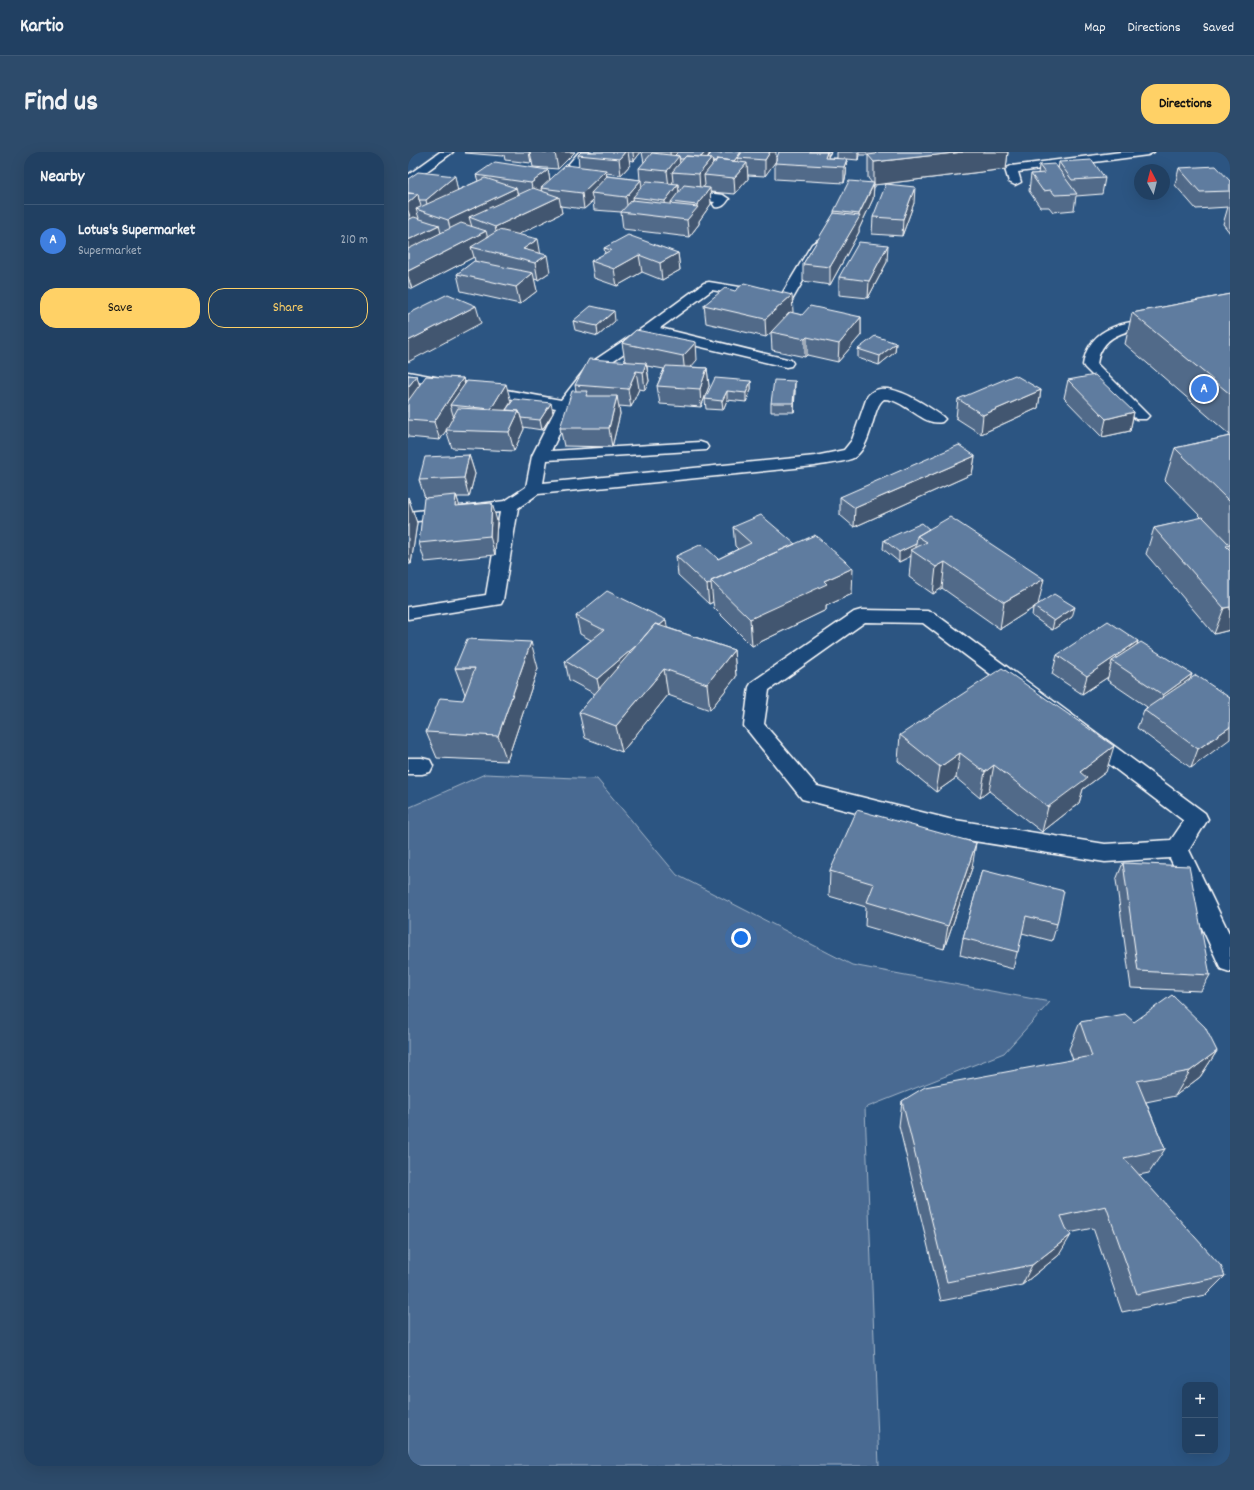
<!DOCTYPE html>
<meta charset="utf-8">
<style>
body{margin:0;font-family:Dekko,sans-serif;background:#2d4b6b;color:#f1f3f6}
.controls{position:absolute;right:12px;bottom:12px;display:grid;overflow:hidden;border-radius:8px;box-shadow:0 4px 16px #0002}
.controls button{width:36px;height:36px;display:grid;place-items:center;padding:0;border:0;border-bottom:1px solid #3e5977;background:#214062;color:#f1f3f6;font:20px sans-serif}
.compass{position:absolute;left:726px;top:12px;width:36px;height:36px;border-radius:50%;background:#214062;box-shadow:0 4px 16px #0002;rotate:353deg}
.you{position:absolute;left:333px;top:786px;width:14px;height:14px;margin:-10px;border:3px solid #fff;border-radius:50%;background:#1a73e8;box-shadow:0 0 0 6px #1a73e833}
.badge{display:grid;place-items:center;width:26px;height:26px;border-radius:50%;background:#ffd166;color:#fff;font-size:13px;font-weight:700}
.pin{position:absolute;translate:-50% -50%;border:2px solid #fff;box-shadow:0 1px 4px #0006}
.list{margin:0;padding:0;list-style:none}
h2{display:flex;justify-content:space-between;align-items:center;height:52px;margin:0;padding:0 16px;font-size:17px}
h2 small{font-size:13px;font-weight:400;color:#a2afbe}
.list li{display:grid;grid-template-columns:26px 1fr auto;gap:12px;align-items:center;box-sizing:border-box;height:72px;padding:0 16px;border-top:1px solid #3e5977}
.list b{display:block;font-size:15px;white-space:nowrap}
.list p{margin:0;font-size:13px;white-space:nowrap;color:#a2afbe}
.list em{font-size:13px;font-style:normal;color:#a2afbe}
.actions{display:flex;gap:8px;padding:12px 16px}
.actions a{flex:1;padding:9px 0;border:1px solid #ffd166;border-radius:16px;text-align:center;font-size:14px;color:#ffd166}
.actions .main{background:#ffd166;color:#111}
.map{position:relative;flex:none;width:822px;height:1314px;overflow:hidden;border-radius:16px}
header{display:flex;align-items:center;gap:24px;box-sizing:border-box;height:56px;padding:0 20px;background:#214062;border-bottom:1px solid #3e5977}
header strong{font-size:19px}
nav{display:flex;gap:22px;margin-inline-start:auto;font-size:14px}
.intro{display:flex;align-items:center;justify-content:space-between;box-sizing:border-box;height:96px;padding:0 24px}
h1{margin:0;font-size:28px}
.button{padding:10px 18px;border-radius:16px;background:#ffd166;color:#111;font-size:14px;font-weight:700}
main{display:flex;gap:24px;padding:0 24px}
aside{flex:1;background:#214062;border-radius:16px;box-shadow:0 4px 16px #0002}
.map>svg:first-child{display:block}
.green{fill:#486b92;stroke:#a4b5c8}
.lines{fill:none;stroke-linecap:round;stroke-linejoin:round}
.minor-casing{stroke:#fff;stroke-width:3}
.minor{fill:#1f4a7a;fill-rule:evenodd}
.wall{fill:#516b89;stroke:#fff}
.shaded-wall{fill:#42576f;stroke:#fff}
.building{fill:#5e7c9f;stroke:#fff}
</style>
<header>
<strong>Kartio</strong>
<nav><a>Map</a><a>Directions</a><a>Saved</a></nav>
</header>
<div class="intro"><h1>Find us</h1><a class="button">Directions</a></div>
<main>
<aside>
<h2>Nearby<small></small></h2>
<ul class="list">
<li><span class="badge" style="background:#3f7fe0">A</span><div><b>Lotus's Supermarket</b><p>Supermarket</p></div><em>210 m</em></li>
</ul>
<div class="actions"><a class="main">Save</a><a>Share</a></div>
</aside>
<div class="map">
<svg width="822" height="1314" viewBox="0 0 822 1314">
<rect width="100%" height="100%" fill="#2c5582"/>
<filter id="ink" filterUnits="userSpaceOnUse"><feTurbulence type="fractalNoise" baseFrequency=".025" numOctaves="2"/><feDisplacementMap in="SourceGraphic" scale="8" xChannelSelector="R" yChannelSelector="G"/><feConvolveMatrix kernelMatrix="1 2 1 2 8 2 1 2 1" color-interpolation-filters="sRGB"/></filter>
<g filter="url(#ink)">
<path class="green" d="M77,622l112,5 80,96 175,90 198,37 -46,51 -139,55 14,358h-471v-658z"/>
<g class="lines">
<defs>
<path id="minor" d="M32,0h13l-41,30 -4,1v-8z
M171,0h12l-15,18 19,5 2,2 -2,2c-7,2 -28,-1 -33,-7z
M338,0h84l-4,6 -4,1 -70,-4z
M713,0h33l-6,3 -130,17 3,10 -6,3 -6,-3 -4,-13 6,-3z
M273,38l42,5 6,4c-4,6 -7,9 -14,8l-2,-3 2,-2 -38,-5 -2,-3 2,-3z
M410,88l6,4 -33,58 -5,1 -74,-13 -52,38 131,32 2,3 -2,3 -5,1 -135,-32 -52,35 -27,36 -21,45 149,-9 6,2 2,3 -2,3 -159,10 -4,23 272,-27 29,-6 8,-10 15,-43c16,-23 60,9 75,19l3,3 -3,3c-19,5 -37,-23 -58,-23 -12,7 -11,45 -29,58 -7,5 -31,7 -40,9l-277,28 -20,14 -15,92 -2,4 -93,15v-12l78,-12 14,-83 -92,10v-10l97,-11 21,-14 6,-31 24,-48 -148,-28v-8l153,28 28,-36 55,-37 60,-44 5,-1 73,12 30,-50z
M750,165l5,1 2,3 -2,3c-28,7 -61,5 -66,40l52,52 -3,3h-10l-51,-51 -2,-3c6,-40 42,-42 75,-48z
M453,458l66,1 7,2 271,200 3,6 -19,31 41,85v37l-9,-3 -51,-111 -65,4 -156,-25 -139,-36 -8,-2 -58,-73 5,-39 3,-5 102,-70zM457,470l58,1 261,198 -13,19 -66,4 -156,-25 -132,-33 -53,-62 5,-34z
M0,606h14l8,2 3,6 -3,6 -8,2h-14z"/>
</defs>
<use href="#minor" class="minor-casing"/>
<use href="#minor" class="minor"/>
</g>
<path class="wall" d="M56,0h111l-17,17 -25,-2 -1,-5 -1,1 -26,-3 -1,-5 -1,1 -38,-3z
M173,0h60l-7,9 -5,-1 1,5 -9,10 -15,-2 1,3 33,4 -1,-12 5,-5 -2,-11h67v3l3,-2 64,7 52,-2h9v-6h171l-2,17 -132,16 -1,14 -14,30v3l-29,53 -27,-4v-17l31,-50v-3l38,-28 -4,-5v-23h-9l-1,5 -11,-1 -1,16 -2,8 -69,-4v-18l-10,15 -17,-1v4l-13,15 -25,-2 1,12 -12,17v3l-10,13 -66,-8 -2,-17 -27,-2 -1,-9 -9,8 -24,-3 2,7 -44,21 22,19 10,19 -12,8 -4,-1 3,12 -17,13 -59,-13 -4,-17 18,-13 -1,-4 -62,32 -4,-2v-108l50,11 20,-9 -2,-6 72,-5 2,10 29,-13 -1,-12z
M651,10l46,16 -3,16 -26,2 -2,14 -21,2 -4,-5h-9l-11,-16 2,-17h7l1,-9 19,4z
M771,16l51,13v52l-7,-9 5,-17 -32,2 -21,-24z
M506,51l-12,33 -30,-2 1,-17z
M196,96l74,5 2,17 -18,10 -20,-8 -25,14 -23,-8 -3,-17 14,-7z
M479,110l-19,36 -29,-3v-18z
M822,142v141l-105,-91 7,-31z
M296,153l89,7 -1,1 10,2 59,2v18l-23,27 -31,-7 -2,2 -33,-7 -1,-18 4,-4 -9,9 -60,-14z
M165,169h42l-17,15 -23,-6z
M228,178l61,30 -7,7 17,1 2,18 -8,21 -41,-3 -3,-18 7,-17 -17,-3 2,15 -4,9 -6,-1 -8,18 -12,-1 1,8 -8,33 -48,-1 -4,-18 16,-37 -1,-6 52,-24h-2l-3,-18z
M488,191l-1,9 -16,13 -21,-7v-9z
M0,223l9,1 2,9 44,-7 2,6 46,18 -5,8 47,3 -11,17 -19,-3 1,2 -10,22 -62,-3 -6,-18 -6,10 -32,-3z
M660,228l66,32 -4,19 -28,6 -38,-39z
M343,229v9l-5,12 -19,-2 -4,10 -17,-1 -1,-10z
M387,238l-1,22h-23v-9z
M633,238l-3,18 -57,26 -25,-16 2,-19z
M822,284v110l-1,3 1,1v80l-16,4 -68,-80 8,-26 48,-10 -37,-38 10,-32z
M61,303l6,19 -6,23h-12l2,9 38,15 -2,34 -70,7 -6,-19 6,-45 -6,-18z
M567,304l-3,18 -118,53 -14,-12v-18z
M0,345l9,26 -6,41h-3z
M325,375l119,67 -26,12v4l-74,36 -38,-38 -1,-6 -4,2 -31,-29 -2,-19 42,3 20,-10 -3,-3z
M521,377l109,75 34,13 -20,13 -20,-14 1,-8 -33,21 -58,-41 -9,6 -24,-17 2,-21 -12,6 -16,-13 1,-9z
M168,464l92,12 66,22 2,27 -26,33 -42,-15 -46,57 -37,-14 -6,-26 16,-18 -26,-14 -4,-19 26,-21 -11,-6z
M730,489l-1,3 55,30 -2,4 40,20 -39,70 -54,-40 7,-18 3,-3 -40,-27 1,-3 -26,17 -30,-20 5,-19z
M47,516h83l-31,93 -70,-3 -11,-26 37,-32 2,-6z
M492,583l206,37 -23,17 -4,14 -37,29 -53,-41 -9,7 -24,-20 -20,14 -38,-31z
M715,711l87,112 -9,16 -70,-3 -15,-108z
M564,716l-28,81 -79,-23 1,-19 -37,-11 1,-25z
M574,718l75,54 -5,17 -30,-8 -9,36 -53,-14 3,-17z
M672,870h54l83,29 -17,26 -25,19 -29,6 19,47 -16,24 -10,2 86,101 -19,19 -84,17 -29,-84 -24,5 -10,22 -37,30 -81,16 -42,-175 3,-25 171,-41 -4,-11z"/>
<path class="shaded-wall" d="M121,0h1l2,10 -1,1z
M149,0h18l-17,17 -3,-16z
M217,0h3l2,13 -9,10 -2,-16z
M225,0h8l-7,9 -1,-8z
M262,0h13l-4,4 2,16h-9l1,10 -4,5 -2,-16 4,-5z
M297,0h4v3l-9,14 -1,-9z
M333,0l2,6h-5v7l-6,-1z
M362,0h6v9l-11,15v-16z
M419,0h1v11l-3,-5z
M450,0h1v3l-1,5z
M555,0h45l-2,17 -132,16 -1,14 -14,30v3l-29,53v-18l29,-50v-3l15,-30v-22z
M304,6l2,16 -10,1 1,10 -5,6 -1,-17z
M439,7l-1,16 -2,8v-16z
M339,11l1,16 -13,15 -1,-16z
M140,18l3,16 -10,2 1,5 -8,7 -3,-17z
M198,18l2,16 -17,7 2,8 -9,8 -2,-16z
M47,24l3,16 -29,21 -3,-13z
M233,28l2,16 -10,1 1,9 -6,7 -2,-16z
M270,32l2,17 -9,1 1,10 -5,6 -2,-17z
M507,35l-1,16 -12,33 1,-17z
M108,36l4,16 -51,13 3,10 -20,10 -4,-17z
M302,36l1,16 -12,17v3l-10,13 -2,-17 10,-13v-2z
M10,42l4,17 -6,-2 4,12 -7,6 -5,-17v-7z
M151,45l3,16 -63,31 -4,-17z
M31,73l4,17 -35,18v-20z
M78,79l4,17 -19,-1 3,10 -62,32 -4,-13v-5z
M130,87l3,17 -18,-7z
M480,93l-1,17 -19,36 1,-17z
M270,101l2,17 -18,10 -2,-17z
M139,103l3,17 -12,8 -3,-17z
M231,103l3,17 -25,14 -3,-17z
M125,121l4,18 -17,13 -4,-17z
M384,143l1,17 -27,25 -1,-18z
M68,154l5,17 -73,39v-21z
M206,159l1,10 -17,15 -1,-10z
M453,165v18l-23,27 1,-18z
M399,185v18l-2,2v-18z
M288,190l1,18 -12,14 -2,-18z
M488,191l-1,9 -16,13 1,-9z
M238,211l3,18 -4,9 -2,-18z
M299,216l2,18 -8,21 -1,-18z
M228,219l3,18 -8,18 -3,-18z
M9,224l5,18 -14,18v-25z
M55,226l5,18 -18,9 4,13 -14,22 -6,-18z
M343,229v9l-5,12v-9z
M387,229v9l-1,22 -1,-9z
M98,232l5,18 -16,25 -4,-18z
M633,238l-3,18 -57,26 2,-19z
M319,239v9l-4,10 -1,-9z
M209,244l3,18 -8,33 -3,-19z
M143,251l2,10 -11,17 -2,-10z
M111,259l5,18 -10,22 -5,-19z
M726,260l-4,19 -28,6 4,-18z
M61,303l6,19 -6,23 -5,-19z
M567,304l-3,18 -118,53 1,-19z
M48,343l6,18 -7,-7z
M0,345l9,26 -6,41 -3,-8z
M84,351l5,18 -2,34 -5,-19z
M508,392v9l-5,-3v6l-12,6v-10z
M537,410l-3,26 -9,6 3,-27z
M445,416l-1,26 -26,12v4l-74,36 -2,-27 74,-38z
M636,427l-6,26 -4,2 -1,1 -33,21 4,-27z
M303,431l2,19 -4,2 -2,-19z
M667,455l-3,10 -20,13 2,-9z
M822,455v23l-16,4 10,-26z
M258,468l3,19 -68,58 -4,-18z
M730,489l-5,18 -21,2 -4,16 -26,17 5,-18z
M123,490l7,26 -31,93 -9,-25z
M326,498l2,27 -26,33 -3,-26z
M256,517l4,26 -46,57 -6,-26z
M784,522l-7,19 -28,21 6,-19z
M822,575v12l-39,29 7,-19z
M706,594l-8,26 -23,17 -4,14 -37,29 6,-25 32,-35z
M552,601l-4,25 -20,14 4,-25z
M586,613l-5,26 -9,7 5,-26z
M568,691l-4,25 -28,81 4,-23z
M809,899l-17,26 -25,19 15,-25z
M663,1083l-12,20 -37,30 10,-20z"/>
<path class="building" d="M135,0h14l-2,1z
M173,0h44l-6,7 -41,-4z
M270,0h27l-4,5 -15,-1 -3,3h-3l-1,-3 -4,-1z
M314,0h19l-7,9 -17,-2 -2,4 -2,-1 -1,-4h-5l5,-5 9,1z
M334,0h28l-5,8 -27,-2z
M371,0h48l-2,6 22,1 -3,8 -69,-4z
M467,0h88l-89,10 -6,-7 8,-1z
M244,1l27,3 -12,15 -28,-3z
M278,4l26,2 -13,16 -27,-2z
M309,7l30,4 -13,15 -30,-3z
M684,8l13,18 -33,2 -13,-18z
M87,10l53,8 -17,13 -55,-8z
M647,12l22,30 -22,1 -4,-5 -8,1 -12,-17 14,-1 -6,-8z
M158,13l40,5 -24,23 -41,-5z
M808,14l14,15v10l-30,1 -21,-24z
M10,20l37,4 -29,24h-7l-1,-6 -10,-1v-14z
M199,24l34,4 -15,17 -35,-4z
M77,26l31,10 -68,32 -32,-11z
M239,29l31,3 -13,17 -32,-4z
M441,29l25,2 -15,31 -25,-3z
M478,32l29,3 -12,32 -30,-2z
M276,33l26,3 -13,17 -26,-3z
M125,36l26,9 -64,30 -26,-10z
M0,41l10,1 -10,9z
M224,48l66,7 -11,13 -66,-8z
M426,61l26,3 -30,51 -27,-3z
M6,65l25,8 -31,15v-20z
M53,71l25,8 -78,40v-22z
M91,78l39,9 -15,10 24,6 -12,8 -64,-16z
M220,83l50,18 -18,10 -21,-8 -25,14 -23,-8 20,-11 -7,-2z
M451,90l29,3 -19,36 -30,-4z
M66,109l59,12 -17,14 -59,-13z
M336,131l48,12 -27,24 -61,-14 21,-17 10,3z
M40,142l28,12 -68,35v-27z
M822,142v100l-98,-81z
M183,154l23,5 -17,15 -24,-5z
M402,154l51,11 -22,27 -32,-7 -2,2 -34,-7 19,-20 12,3z
M228,178l60,12 -13,14 -61,-13z
M467,184l21,7 -16,13 -22,-7z
M181,207l57,4 -3,9 -7,-1 -8,18 -53,-4z
M258,214l41,2 -7,21 -43,-3z
M0,223l9,1 -9,11z
M607,223l26,15 -58,25 -25,-16z
M687,223l39,37 -28,7 -38,-39z
M18,224l37,2 -29,44 -26,-2v-19z
M307,226l36,3 -5,12 -19,-2 -5,10 -17,-2z
M366,228l21,1 -2,22h-22z
M59,229l39,3 -15,25 -41,-4z
M164,239h16l-2,5h31l-8,32h-49z
M106,247l37,4 -11,17 -19,-2 -2,-7 -13,-1z
M50,256l61,3 -10,21 -63,-2z
M822,284v66l-55,-54z
M551,293l16,11 -120,52 -15,-11z
M61,303l-5,23 -45,2 6,-23z
M48,343l-1,11 37,-3 -2,33 -71,7 5,-45z
M353,363l34,29 -84,37v2l-4,2 -31,-29 26,-12 16,15 33,-16 -18,-16z
M542,365l94,62 -40,23 -59,-40 -9,5 -25,-17 16,-8 -10,-6z
M795,365l27,28 -4,1 4,4v57l-6,1 -70,-80z
M514,371l7,6 -12,7 -1,8 -17,8 -15,-12z
M407,383l38,33 -29,13 3,3 -77,35 -39,-38z
M199,439l59,29 -6,5 -5,-1 -17,20 -41,35 -32,-18 39,-31 -28,-14z
M646,442l21,13 -21,14 -20,-14z
M700,469l30,20 -51,35 -30,-21z
M247,472l79,26 -27,34 -43,-15 -48,57 -37,-14z
M59,487l64,3 -33,94 -72,-4 14,-34 23,2 12,-32h-20z
M733,490l51,32 -29,21 -51,-34z
M594,516l112,78 -34,26 7,6 -39,29 -54,-42 -9,7 -25,-19 -20,14 -40,-32z
M788,523l34,23v29l-32,22 -54,-39z
M449,658l119,33 -28,83 -81,-24 7,-18 -44,-13z
M715,711l66,3 21,109 -72,-4z
M574,718l82,21 -7,33 -31,-8 -8,36 -55,-14z
M764,843l33,32 12,24 -27,20 -53,10 28,68 -41,9 97,108 4,10 -88,18 -31,-88 -45,10 5,12 5,7 -39,30 -85,17 -45,-181 23,-14 167,-31 -12,-34 45,-8 9,8z"/>
</g>
</svg>
<div class="controls">
<button>+</button>
<button>−</button>
</div>
<svg class="compass" viewBox="-18 -18 36 36"><path d="M0-13l5 13h-10z" fill="#e53935"/><path d="M0 13l5-13h-10z" fill="#a2afbe"/></svg>
<div class="you"></div>
<div class="pin badge" style="left:796px;top:237px;background:#3f7fe0">A</div>
</div>
</main>
